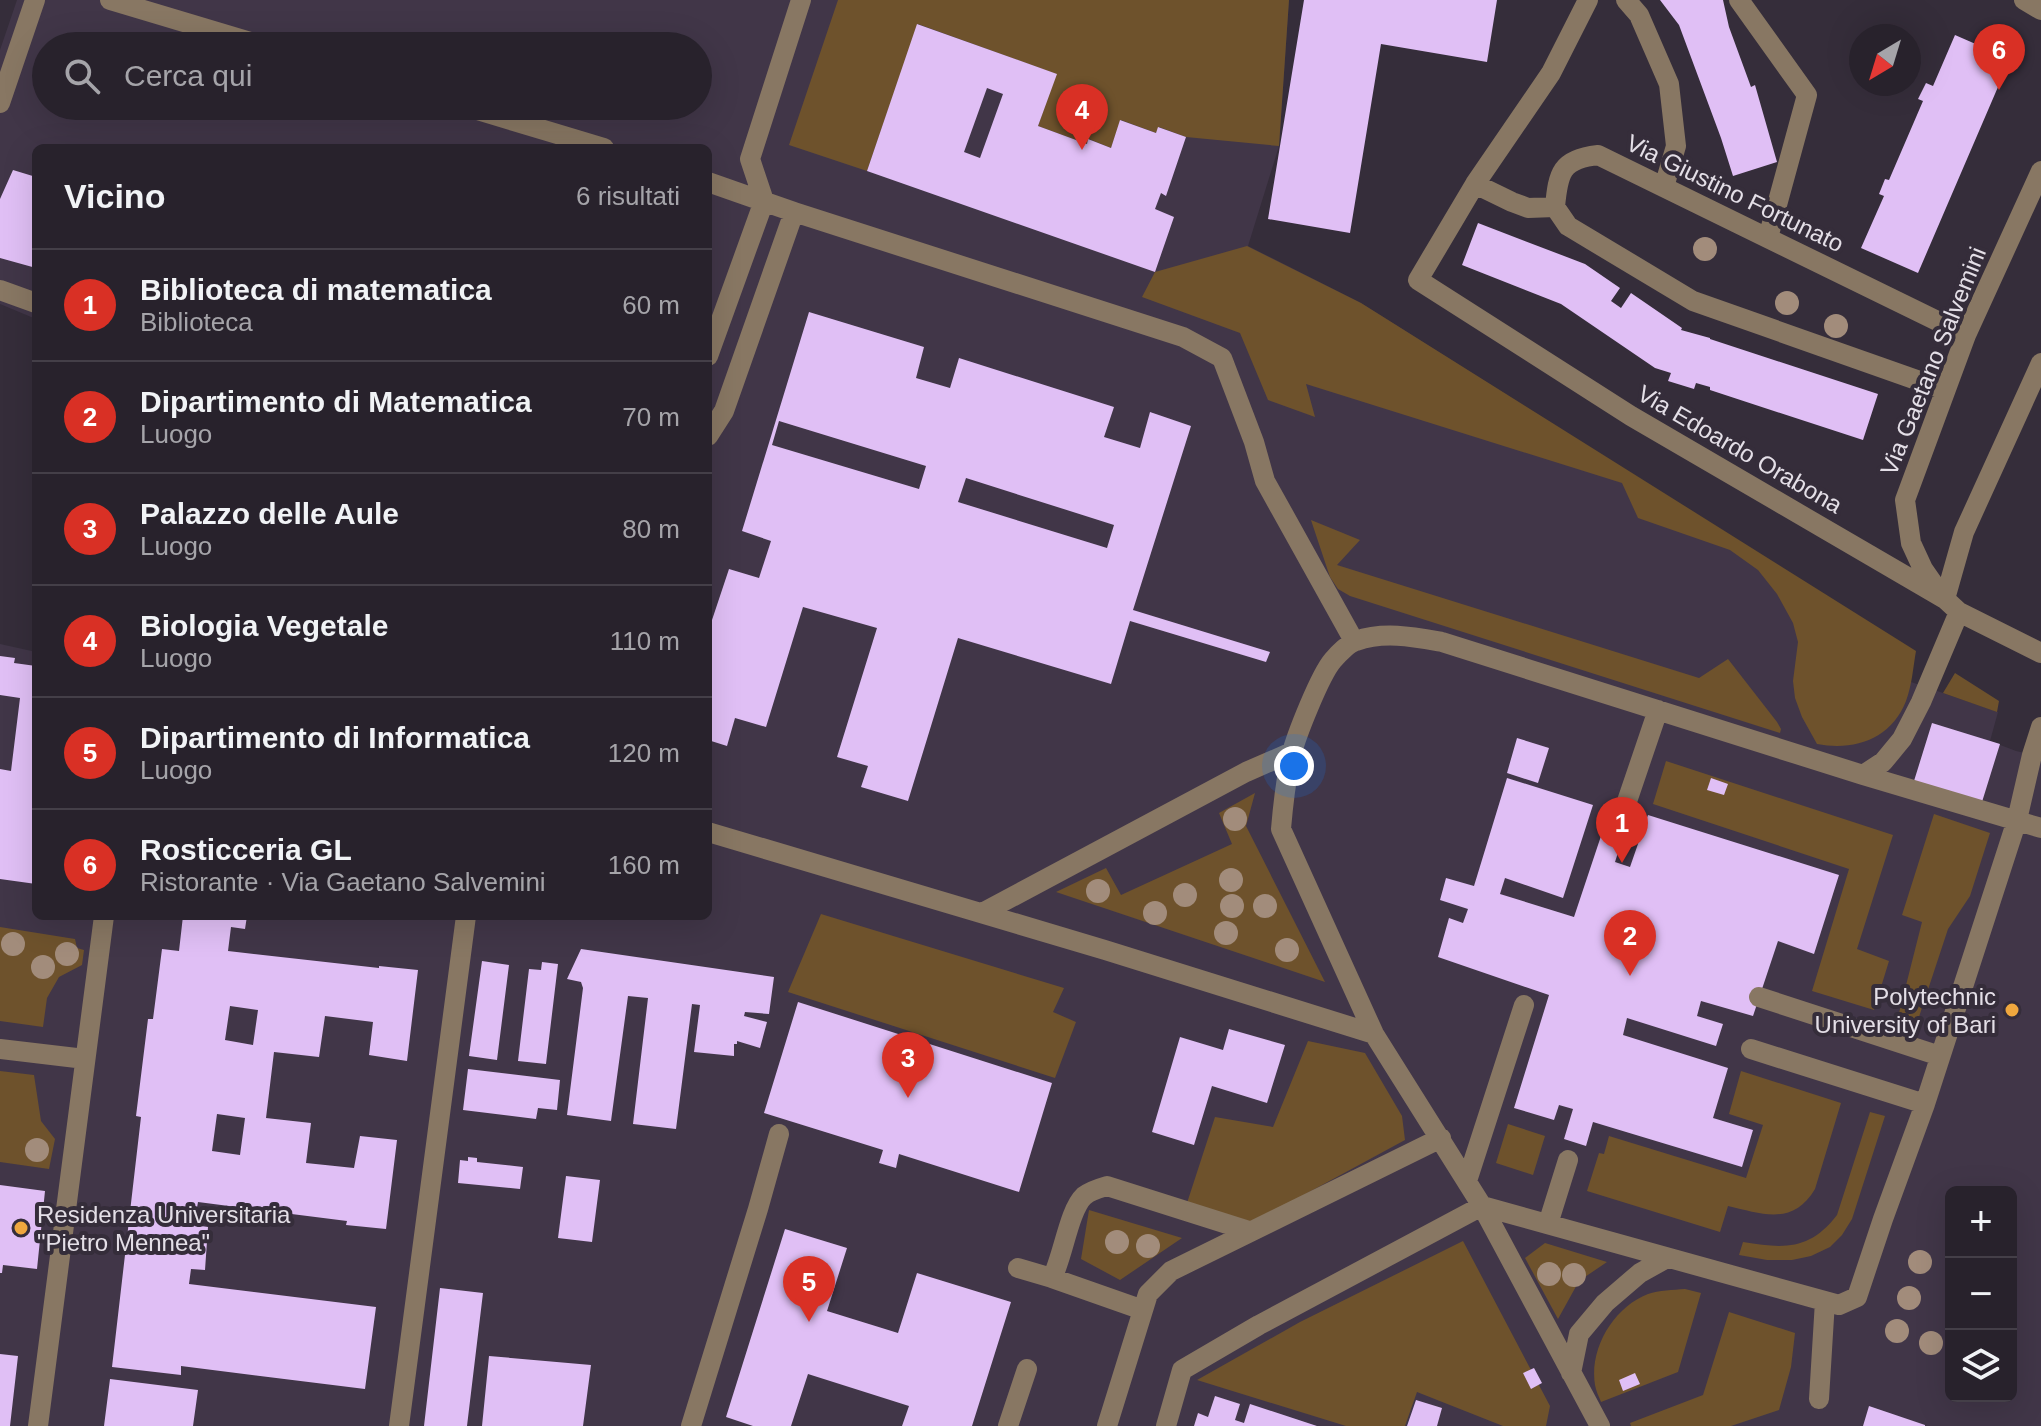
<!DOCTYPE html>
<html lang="it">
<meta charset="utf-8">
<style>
body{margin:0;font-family:Helvetica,sans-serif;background:#302a34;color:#f1f3f6}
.controls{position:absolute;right:24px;bottom:24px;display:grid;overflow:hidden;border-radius:12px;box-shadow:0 8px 32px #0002}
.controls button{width:72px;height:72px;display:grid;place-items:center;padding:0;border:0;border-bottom:2px solid #443f48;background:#28222c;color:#f1f3f6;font:40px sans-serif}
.compass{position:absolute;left:1849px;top:24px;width:72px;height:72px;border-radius:50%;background:#28222c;box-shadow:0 8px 32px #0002;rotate:218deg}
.you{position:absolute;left:1294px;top:766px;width:28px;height:28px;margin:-20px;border:6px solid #fff;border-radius:50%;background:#1a73e8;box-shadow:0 0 0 12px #1a73e833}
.badge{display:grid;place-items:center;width:52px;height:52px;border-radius:50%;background:#d93025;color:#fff;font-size:26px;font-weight:700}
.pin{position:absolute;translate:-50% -66px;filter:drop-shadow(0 2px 4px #0008)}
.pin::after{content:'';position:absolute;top:42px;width:28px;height:24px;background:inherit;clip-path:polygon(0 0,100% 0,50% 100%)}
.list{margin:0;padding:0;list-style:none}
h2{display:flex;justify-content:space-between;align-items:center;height:104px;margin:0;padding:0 32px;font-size:34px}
h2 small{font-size:26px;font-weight:400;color:#a5a4a9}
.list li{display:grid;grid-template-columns:52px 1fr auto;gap:24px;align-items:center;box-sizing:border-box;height:112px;padding:0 32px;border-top:2px solid #443f48}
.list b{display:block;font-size:30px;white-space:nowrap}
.list p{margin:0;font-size:26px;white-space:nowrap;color:#a5a4a9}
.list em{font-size:26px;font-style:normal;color:#a5a4a9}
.icon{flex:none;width:44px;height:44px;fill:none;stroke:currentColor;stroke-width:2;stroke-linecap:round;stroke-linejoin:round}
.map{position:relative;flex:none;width:2041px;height:1426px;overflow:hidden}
.search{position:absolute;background:#28222c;box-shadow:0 8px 32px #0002;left:32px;top:32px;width:680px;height:88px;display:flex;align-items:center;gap:20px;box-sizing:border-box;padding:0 28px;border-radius:44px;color:#a5a4a9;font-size:30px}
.panel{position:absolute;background:#28222c;box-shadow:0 8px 32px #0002;left:32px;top:144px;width:680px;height:776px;border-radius:12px}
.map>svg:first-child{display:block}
.built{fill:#413648;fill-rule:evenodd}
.green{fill:#6e522c}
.building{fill:#e0bff5;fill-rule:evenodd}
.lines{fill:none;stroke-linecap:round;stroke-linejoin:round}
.minor{stroke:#887763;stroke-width:20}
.tree{fill:#a28c7b}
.poi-dot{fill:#efa73e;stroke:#352d3a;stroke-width:3}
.labels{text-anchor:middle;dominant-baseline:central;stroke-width:8;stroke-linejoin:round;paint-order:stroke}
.street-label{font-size:24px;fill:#e4dfe7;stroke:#352d3a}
.poi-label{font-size:24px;fill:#e4dfe7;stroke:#352d3a;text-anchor:end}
</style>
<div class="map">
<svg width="2041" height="1426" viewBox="0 0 2041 1426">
<rect width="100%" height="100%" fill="#352d3a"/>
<path class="built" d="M17,0h1272l-10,146 -31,100 113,57 409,258 86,102 142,49 -8,29 26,10 25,6v669h-2041v-782l36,8v264h672v-768h-672v171l-36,-15v-254zM46,46h652v60h-652zM1951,1192h60v204h-60z"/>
<path class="green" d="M838,0h451l-10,146 -93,-9 -27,-10 -3,6 -35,-13 -10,28 -22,-9 -2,5 -49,-18 18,-52 -138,-50 -51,147 -78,-26z
M1247,246l114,57 555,348c-3,17 -4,34 -10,50 -15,38 -51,50 -89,43l-15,-27 -7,-19 -2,-17 5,-39 -5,-19 -16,-29 -19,-24 -28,-20 -92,-32 -16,-35 -316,-99 9,33 -47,-17 -28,-67 -98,-36 13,-25z
M1311,520l49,20 -23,25 362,113 29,-19 49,63 4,7 -1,4 -430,-137 -12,-7 -8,-12z
M1955,673l44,28 -2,11 -54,-19z
M1666,761l227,74 -36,114 32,12 -15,49 -62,-19 37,-122 -196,-65z
M1255,793l-9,33 79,156 -269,-90 50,-24 15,27 111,-51 -13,-31z
M1934,814l56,19 -20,63 -22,33 -31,94 -19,-6 24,-95 -20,-7z
M821,914l243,74 -11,24 23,10 -21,56 -267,-86z
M0,927l75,12 2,9 7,2 -2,15 -23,12 -12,21 -4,29 -43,-6z
M1308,1041l57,12 37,63 3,24 -155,84 -63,-21 28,-86 58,10z
M0,1071l34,4 7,46 14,18 -6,30 -49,-7z
M1741,1071l100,32 -26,86c-22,37 -52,25 -87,17l-8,26 -133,-41 12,-38 5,1 5,-18 137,42 17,-53 -34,-11z
M1870,1112l15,4 -33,103 -10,16 -12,12 -19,9 -19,4h-25l-28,-5 4,-13c42,7 67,8 94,-27z
M1508,1124l37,12 -12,39 -37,-12z
M1089,1210l93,28 -62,42 -39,-21z
M1463,1241l87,165 -4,20h-43l-86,-34 -12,34h-59l-149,-46 103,-58z
M1545,1243l62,19 -28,19 -21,38 -33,-61z
M1685,1289l16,4 -23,79 -77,30c-2,-5 -5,-11 -6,-17 -6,-37 19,-78 53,-91 11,-4 25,-4 37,-5z
M1729,1312l66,21 -4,34 -12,43 -48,16h-100l-1,-3 73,-28z"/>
<path class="building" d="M1304,0h193l-10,62 -106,-18 -31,189 -82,-14z
M1660,0h63l6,27 22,60 4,-2 22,77 -44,14 -12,-38 -42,-113z
M917,24l140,50 -19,52 49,18 1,-5 23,9 9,-28 36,13 2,-6 28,10 -20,59 -5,-3 -6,16 19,8 -19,55 -288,-101zM987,88l16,6 -23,64 -16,-6z
M1955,35l55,24 -92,214 -57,-25 23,-52 -5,-2 6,-15 4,1 34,-79 -5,-2 8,-16 7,3z
M13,170l23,7v91l-36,-10v-59z
M1478,223l107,41 35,24 -9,13 10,7 10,-15 51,35 -1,2 29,8v1l168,55 -15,46 -153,-50v-3l-14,-4 -2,6 -26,-8 3,-8 -16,-5 -94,-64 -99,-39z
M809,312l115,35 -8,31 34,10 9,-30 155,49 -10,30 36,11 10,-36 41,14 -58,184 137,42 -4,10 -136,-41 -19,63 -153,-46 -50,163 -47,-14 7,-21 -31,-9 40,-129 -74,-21 -37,120 -31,-9 -8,28 -19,-6v-108l21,-63 30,9 12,-37 -29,-10zM779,421l147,45 -7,23 -147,-44zM966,478l148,47 -7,23 -149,-46z
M0,656l15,2 -1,5 22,3v218l-36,-5v-110l11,2 9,-73 -20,-3z
M1932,723l68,21 -18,58 -68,-21z
M1517,738l32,10 -11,35 -31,-10z
M1507,778l86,27 -30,93 -58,-20 -5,16 74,23 30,-90 20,7 -9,28 15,5 18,-52 191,60 -25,79 -36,-13 -25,75 -52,-15 -4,15 26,8 -7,22 -89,-28 -4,17 105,33 -15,50 40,12 -11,37 -149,-45 -7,24 -22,-7 9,-30 -14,-4 -5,15 -40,-12 35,-113 -111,-38 11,-39 14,5 5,-14 -28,-9 6,-22 28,8z
M1711,778l17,6 -4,11 -17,-5z
M183,916h64l-2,13 -14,-2 -3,24 151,17v-2l39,4 -11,91 -38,-6 4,-33 -48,-6 -6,41 -45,-5 -8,66 45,5 -5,40 48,5 6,-32 37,4 -11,89 -40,-4 1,-4 -149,-19 -4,23 14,2 -3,43 -14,-1 -2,15 187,23 -11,82 -184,-23v9l-69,-8 29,-250 -5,-1 12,-97h5l9,-70 17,2zM230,1006l28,4 -5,35 -28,-5zM217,1114l28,4 -5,37 -28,-4z
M581,949l193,28 -5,37 -24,-2 -1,4 23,6 -7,26 -23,-7v3h-3v12l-40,-4 6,-47 -8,-1 -16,125 -43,-5 15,-126 -20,-2 -17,125 -44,-6 16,-127 -2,-6 -14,-3z
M482,961l27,4 -12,95 -28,-4z
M542,962l16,2 -12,100 -28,-3 11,-92 12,1z
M798,1002l254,81 -33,109 -120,-38 -3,14 -17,-5 4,-13 -119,-37z
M1229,1029l56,16 -18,58 -55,-17 -18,59 -42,-13 28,-95 43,13z
M468,1069l92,11 -3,30 -19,-2 -2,11 -73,-9z
M468,1157l9,1v4l46,5 -3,22 -62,-6 2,-23 8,1z
M566,1176l34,4 -8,62 -34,-4z
M0,1185l45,6 -8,78 -34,-4 -1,8h-2z
M785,1229l62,19 -20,63 71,22 19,-60 94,29 -39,124h-70l7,-20 -101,-32 -17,52h-38l-27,-9z
M440,1288l43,5 -16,133h-43z
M0,1354l18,2 -8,70h-10z
M489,1356l102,9 -8,61h-101z
M1534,1368l8,15 -11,6 -8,-16z
M1635,1373l5,11 -17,7 -4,-11z
M110,1379l88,11 -5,36h-89z
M1215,1396l25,8 -5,16 9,3 6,-19 67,22h-123l4,-13 10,4z
M1416,1400l26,8 -5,18h-30z
M1869,1406l56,19v1h-62z"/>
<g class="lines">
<path class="minor" d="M110,0l154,46
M1588,0l-37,73 -76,111 -57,96 213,136 314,183 14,13 82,41
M1626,0l13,15 30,69 7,62 -12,41
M1739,0l68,95 -39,143
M2024,0l17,10
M0,103l35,-103
M464,106l140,42
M708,182l86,30 389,125 39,21 32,84 11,39 89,160
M1475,184l37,18 16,6 27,-1
M0,290l36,13
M708,356l56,-155 -14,-42 51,-159
M1945,390l-252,-89 -125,-75 -13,-19c3,-34 6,-48 43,-52l368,180
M708,436l16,-25 70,-199
M1939,592l-16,-23 -12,-26 -6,-43 61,-165 75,-164
M1945,599l19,-67 77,-169
M1863,775l20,-13 19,-23 19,-37 38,-90
M1621,819l37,-109
M708,832l397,118 269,84
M982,913l264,-141 46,-20
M1759,997l181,59
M0,1049l85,10
M1751,1049l174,55
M1467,1181l57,-176
M1548,1224l20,-64
M1018,1268l34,10c11,-21 17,-68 32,-82 6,-5 16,-8 23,-10l142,45
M1052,1278l91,32
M1571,1373l8,-39 26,-31 35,-30 27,-15
M1819,1399l6,-98
M38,1426l66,-510
M399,1426l67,-510
M691,1426l67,-217 21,-75
M1008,1426l19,-57
M1107,1426l41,-132 23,-23 270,-133
M1166,1426l16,-56 77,-45 223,-119 357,99 18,-8 26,-78 42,-115 92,-284 15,-65 9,-28
M1600,1426l-118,-220 -108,-172 -93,-205c2,-24 5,-49 10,-73 5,-20 29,-81 42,-96 5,-6 16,-17 23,-19 28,-10 58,-4 86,1l421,133 178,53"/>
</g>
<g class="tree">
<circle cx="1705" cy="249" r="12"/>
<circle cx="1787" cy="303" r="12"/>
<circle cx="1836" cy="326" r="12"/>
<circle cx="1235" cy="819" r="12"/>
<circle cx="1231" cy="880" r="12"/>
<circle cx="1098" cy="891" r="12"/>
<circle cx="1185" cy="895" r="12"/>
<circle cx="1232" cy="906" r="12"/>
<circle cx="1265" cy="906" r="12"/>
<circle cx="1155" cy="913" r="12"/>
<circle cx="1226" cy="933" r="12"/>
<circle cx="13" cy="944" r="12"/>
<circle cx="1287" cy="950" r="12"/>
<circle cx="67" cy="954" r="12"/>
<circle cx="43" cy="967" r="12"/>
<circle cx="37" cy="1150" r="12"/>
<circle cx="1117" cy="1242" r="12"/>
<circle cx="1148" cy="1246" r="12"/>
<circle cx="1920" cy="1262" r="12"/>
<circle cx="1549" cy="1274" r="12"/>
<circle cx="1574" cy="1275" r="12"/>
<circle cx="1909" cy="1298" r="12"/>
<circle cx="1897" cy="1331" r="12"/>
<circle cx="1931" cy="1343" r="12"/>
</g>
<g class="poi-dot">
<circle cx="2012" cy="1010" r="8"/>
<circle cx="21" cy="1228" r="8"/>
</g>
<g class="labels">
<g class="street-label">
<text transform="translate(1735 193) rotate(26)">Via Giustino Fortunato</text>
<text transform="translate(1933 361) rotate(-68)">Via Gaetano Salvemini</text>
<text transform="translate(1740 449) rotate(30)">Via Edoardo Orabona</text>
</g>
<g class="poi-label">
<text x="1996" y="996">Polytechnic<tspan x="1996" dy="28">University of Bari</tspan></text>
<text x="37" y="1214" text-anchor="start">Residenza Universitaria<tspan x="37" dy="28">"Pietro Mennea"</tspan></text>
</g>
</g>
</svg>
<div class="controls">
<button>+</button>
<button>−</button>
<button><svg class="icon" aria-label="layers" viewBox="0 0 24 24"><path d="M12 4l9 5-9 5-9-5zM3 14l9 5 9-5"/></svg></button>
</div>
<svg class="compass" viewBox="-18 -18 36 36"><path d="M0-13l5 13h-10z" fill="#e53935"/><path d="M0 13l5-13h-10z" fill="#a5a4a9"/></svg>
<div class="you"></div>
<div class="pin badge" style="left:1622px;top:863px">1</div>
<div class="pin badge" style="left:1630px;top:976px">2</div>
<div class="pin badge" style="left:908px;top:1098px">3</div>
<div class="pin badge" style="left:1082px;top:150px">4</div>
<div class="pin badge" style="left:809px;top:1322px">5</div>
<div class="pin badge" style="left:1999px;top:90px">6</div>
<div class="search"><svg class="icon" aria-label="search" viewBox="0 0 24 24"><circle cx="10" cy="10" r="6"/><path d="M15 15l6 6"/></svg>Cerca qui</div>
<section class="panel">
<h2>Vicino<small>6 risultati</small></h2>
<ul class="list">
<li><span class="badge">1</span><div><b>Biblioteca di matematica</b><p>Biblioteca</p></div><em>60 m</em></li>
<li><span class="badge">2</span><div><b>Dipartimento di Matematica</b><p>Luogo</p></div><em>70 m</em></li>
<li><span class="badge">3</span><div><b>Palazzo delle Aule</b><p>Luogo</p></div><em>80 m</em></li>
<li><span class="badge">4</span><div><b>Biologia Vegetale</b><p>Luogo</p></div><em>110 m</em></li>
<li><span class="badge">5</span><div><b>Dipartimento di Informatica</b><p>Luogo</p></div><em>120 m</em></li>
<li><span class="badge">6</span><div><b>Rosticceria GL</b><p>Ristorante · Via Gaetano Salvemini</p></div><em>160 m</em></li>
</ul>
</section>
</div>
